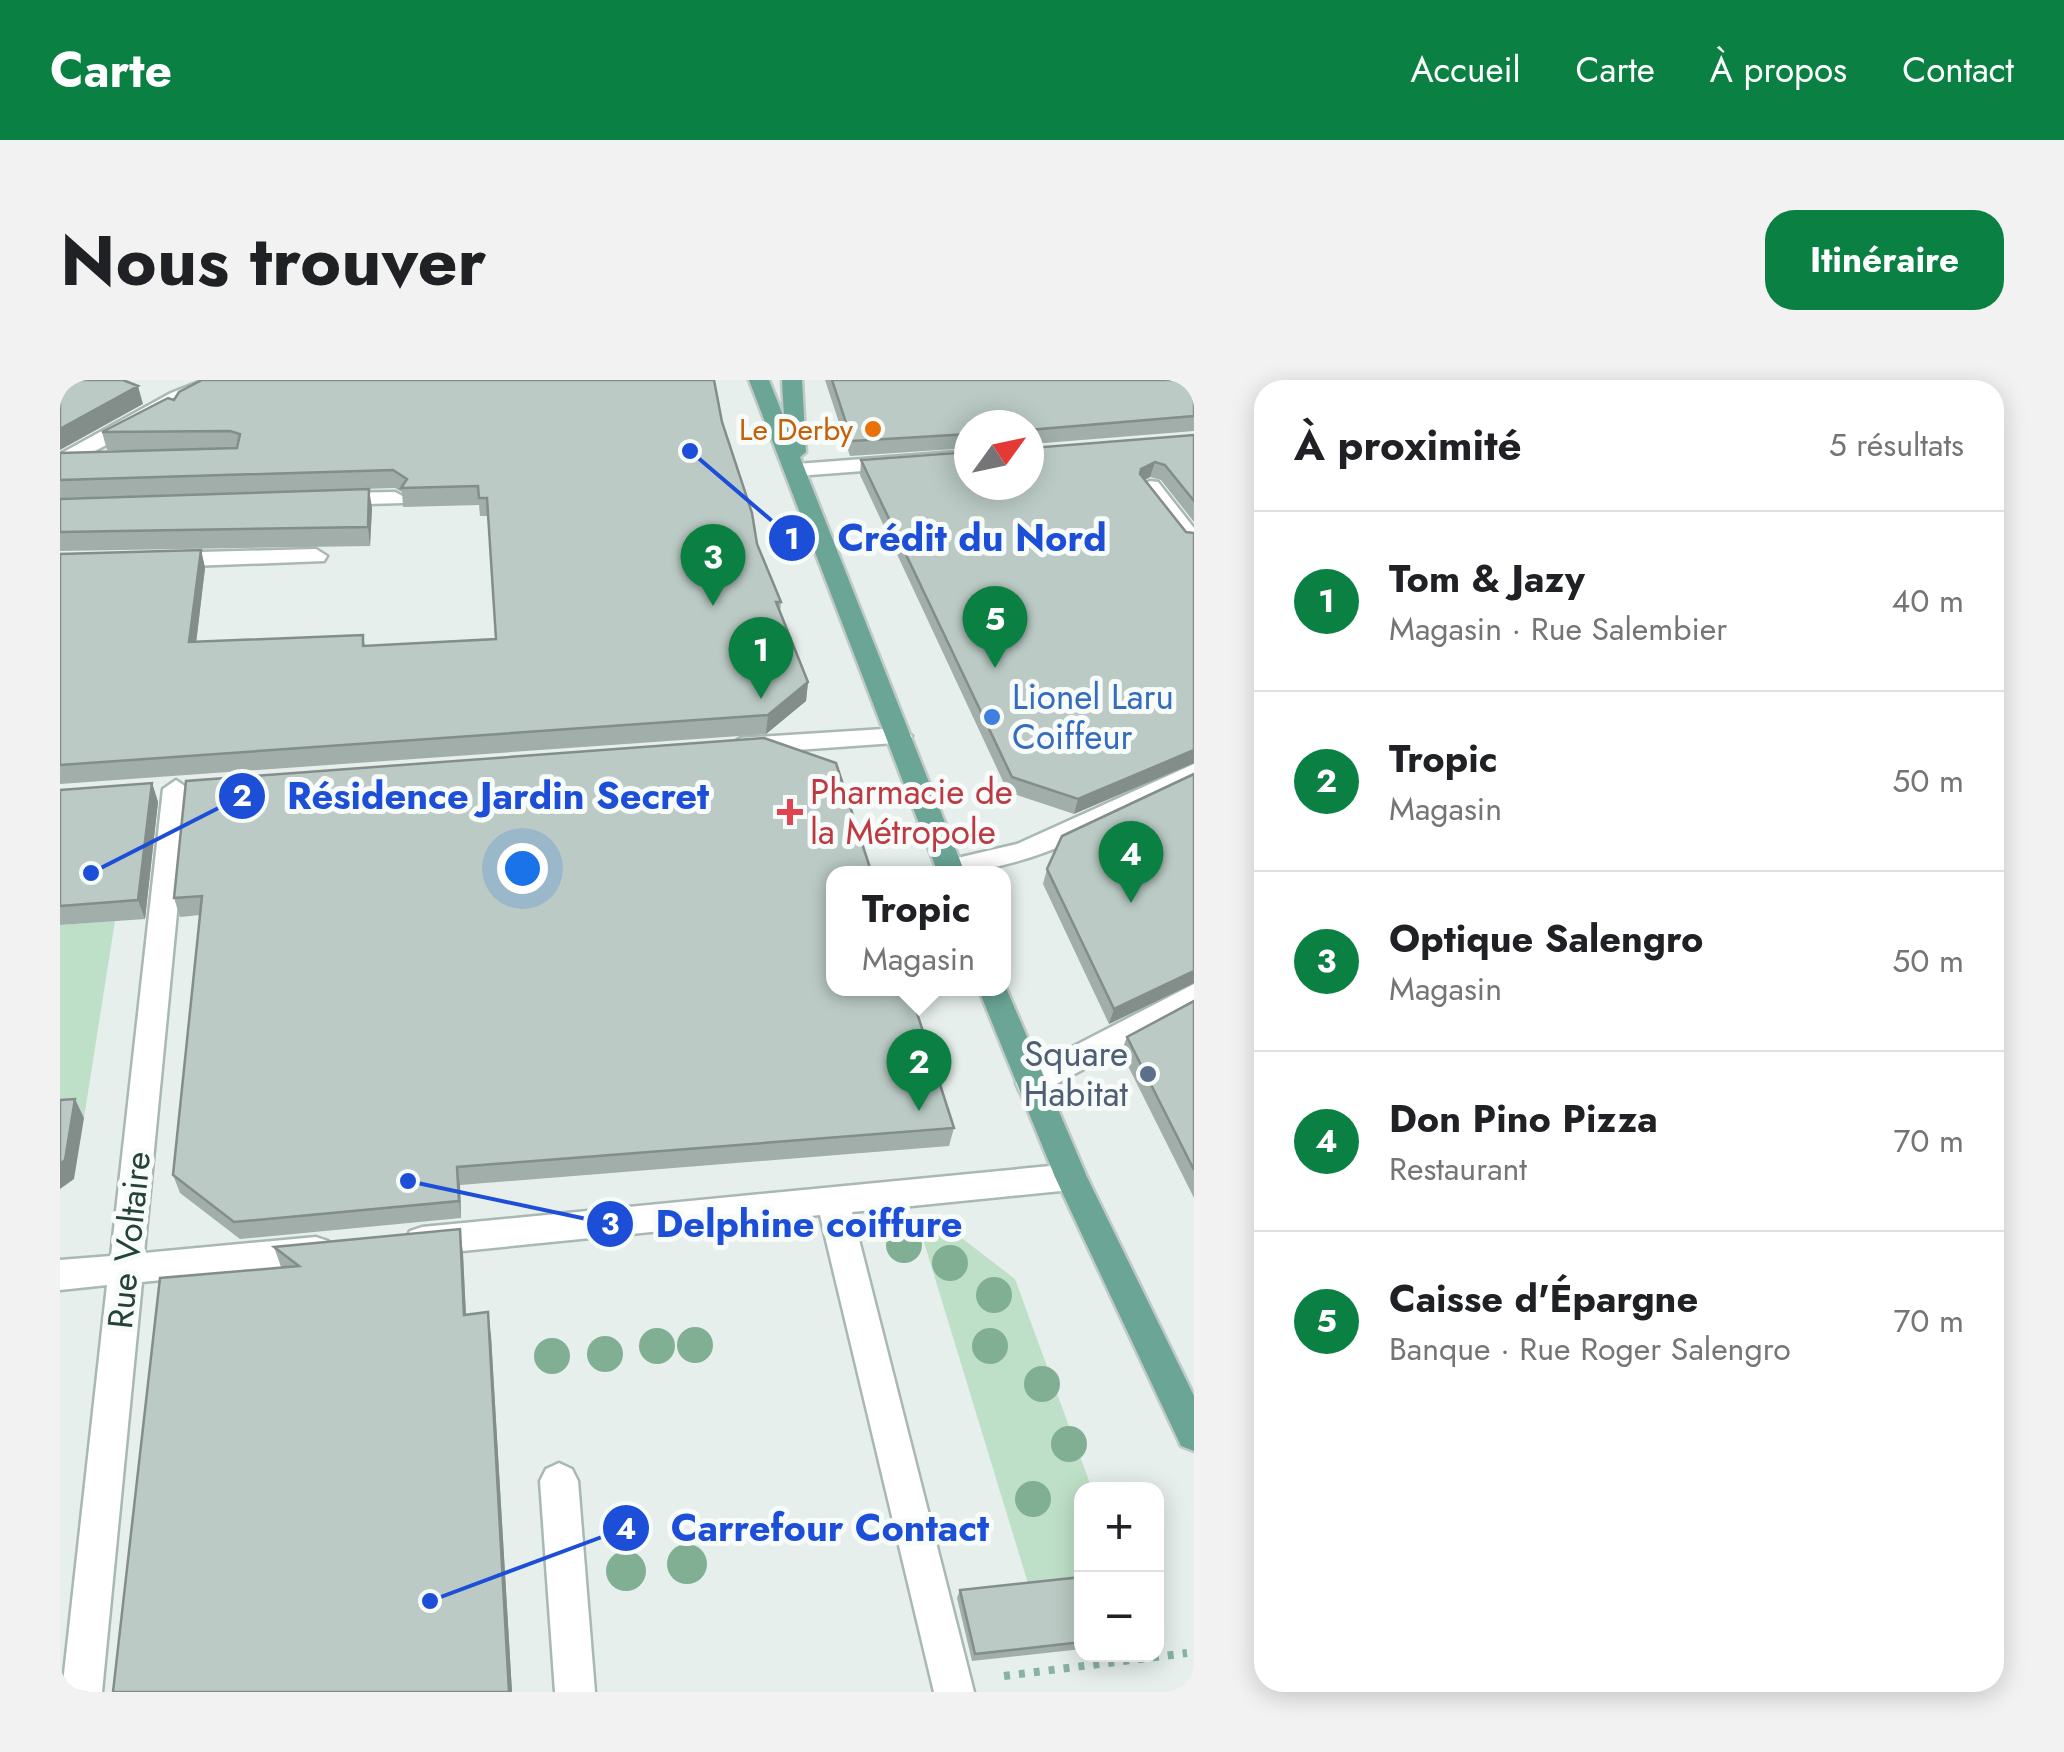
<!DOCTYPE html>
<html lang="fr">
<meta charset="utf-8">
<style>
body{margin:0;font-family:Jost,sans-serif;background:#f2f2f2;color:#202124}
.controls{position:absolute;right:30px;bottom:30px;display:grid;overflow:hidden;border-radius:20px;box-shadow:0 5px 25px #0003}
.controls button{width:90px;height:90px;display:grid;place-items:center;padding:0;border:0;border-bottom:2px solid #e0e0e0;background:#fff;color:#202124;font:50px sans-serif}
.compass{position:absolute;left:894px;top:30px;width:90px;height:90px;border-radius:50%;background:#fff;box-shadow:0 5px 25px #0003;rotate:57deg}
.you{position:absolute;left:462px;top:488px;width:35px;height:35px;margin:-25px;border:8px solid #fff;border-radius:50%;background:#1a73e8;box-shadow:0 0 0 15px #1a73e833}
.badge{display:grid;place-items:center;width:65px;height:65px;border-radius:50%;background:#0b8043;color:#fff;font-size:32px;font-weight:700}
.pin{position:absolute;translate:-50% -82px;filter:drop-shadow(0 2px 5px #0008)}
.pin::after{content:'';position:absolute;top:52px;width:35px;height:30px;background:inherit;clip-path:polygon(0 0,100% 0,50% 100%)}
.popup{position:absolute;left:766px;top:486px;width:185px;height:130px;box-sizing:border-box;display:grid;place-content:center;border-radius:20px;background:#fff;filter:drop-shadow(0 2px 8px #0005);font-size:32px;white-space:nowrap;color:#757577}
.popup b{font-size:38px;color:#202124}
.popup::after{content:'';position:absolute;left:50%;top:100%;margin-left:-20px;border:20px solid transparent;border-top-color:#fff}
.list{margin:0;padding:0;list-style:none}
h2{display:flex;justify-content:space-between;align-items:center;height:130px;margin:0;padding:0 40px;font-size:42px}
h2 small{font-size:32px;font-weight:400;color:#757577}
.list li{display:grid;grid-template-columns:65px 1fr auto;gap:30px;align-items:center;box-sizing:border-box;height:180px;padding:0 40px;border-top:2px solid #e0e0e0}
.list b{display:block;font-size:38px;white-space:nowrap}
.list p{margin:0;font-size:32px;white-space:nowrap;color:#757577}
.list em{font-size:32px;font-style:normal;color:#757577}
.map{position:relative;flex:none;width:1134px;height:1312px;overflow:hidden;border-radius:30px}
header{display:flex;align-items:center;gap:60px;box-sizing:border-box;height:140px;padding:0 50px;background:#0b8043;color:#fff}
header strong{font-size:48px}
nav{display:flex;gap:55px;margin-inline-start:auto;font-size:35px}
.intro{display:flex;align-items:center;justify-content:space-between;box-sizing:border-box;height:240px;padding:0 60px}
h1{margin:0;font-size:70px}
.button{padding:25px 45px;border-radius:30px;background:#0b8043;color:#fff;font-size:35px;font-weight:700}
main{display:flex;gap:60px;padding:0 60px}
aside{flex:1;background:#fff;border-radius:30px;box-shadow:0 5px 25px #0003}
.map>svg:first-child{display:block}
.green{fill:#bfe0c8}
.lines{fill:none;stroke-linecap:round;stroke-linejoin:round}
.minor-casing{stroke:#a8b8b2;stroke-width:5}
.major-casing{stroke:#c2cac8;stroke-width:5}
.path{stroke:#86b3a5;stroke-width:8;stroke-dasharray:6 9;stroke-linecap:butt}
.minor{fill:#fff;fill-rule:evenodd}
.major{fill:#6aa596;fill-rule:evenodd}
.tree{fill:#80af93}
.wall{fill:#a1aea9}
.shaded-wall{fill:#838d89}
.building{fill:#bbcac4;stroke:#838d89;stroke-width:2.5}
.food-dot{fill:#e8710a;stroke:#f7fbf9;stroke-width:4}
.shop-dot{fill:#3f7fe0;stroke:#f7fbf9;stroke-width:4}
.health-dot{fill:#e0444e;stroke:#f7fbf9;stroke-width:4}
.service-dot{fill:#5c6f8a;stroke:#f7fbf9;stroke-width:4}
.labels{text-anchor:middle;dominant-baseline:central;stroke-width:10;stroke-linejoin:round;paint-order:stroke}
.far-food-label{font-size:30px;fill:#c56008;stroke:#f7fbf9;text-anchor:end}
.shop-label{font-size:35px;fill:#366cbe;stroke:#f7fbf9;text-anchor:start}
.health-label{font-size:35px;fill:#be3a42;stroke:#f7fbf9;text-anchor:start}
.service-label{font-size:35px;fill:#4e5e75;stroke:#f7fbf9;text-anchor:end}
.street-label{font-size:35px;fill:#24423a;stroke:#f7fbf9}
.leader{fill:none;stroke:#1d4ed8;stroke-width:4}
.callout-dot{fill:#1d4ed8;stroke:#f7fbf9;stroke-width:4}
.mark-label{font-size:30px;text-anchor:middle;font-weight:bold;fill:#fff}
.callout-label{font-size:38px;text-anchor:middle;font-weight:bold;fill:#1d4ed8;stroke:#f7fbf9;stroke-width:10;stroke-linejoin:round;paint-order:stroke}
</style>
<header>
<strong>Carte</strong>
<nav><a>Accueil</a><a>Carte</a><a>À propos</a><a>Contact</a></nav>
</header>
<div class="intro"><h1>Nous trouver</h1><a class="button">Itinéraire</a></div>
<main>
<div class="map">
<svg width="1134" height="1312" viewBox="0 0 1134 1312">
<rect width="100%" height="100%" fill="#e6efeb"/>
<path class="green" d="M55,541l-31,197 -24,2v-195z
M886,846l69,53 77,210 -10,1 -1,94 -51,6 -110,-361z"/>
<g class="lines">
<defs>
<path id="minor" d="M144,0h28l-172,89v-15l111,-61z
M909,71v12l-172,13 -10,-6 10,-6z
M1090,101l8,1 36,46v18l-10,-1 -45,-58z
M335,112l11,6 -3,5 -70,2 -11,-6 11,-6z
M256,169l11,7 -3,5 -160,6 -11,-7 11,-7z
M839,348l13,8 -4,6 -167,12 -13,-8 13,-8z
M1134,384v19c-81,38 -163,90 -255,90l-3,-4 4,-7 77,-18z
M116,400l13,9 -45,464 172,-16 12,4 5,10 -5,10 -12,4 -174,17 -40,410h-40l45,-407 -47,5v-30l51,-4 52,-467z
M1134,604v24l-152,84 -11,3 -11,-3 -4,-9 4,-9z
M1011,784l11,4 5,9 -5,9 -11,4 -219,22 122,480h-40l-114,-477 -398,40 -12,-4 -5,-10 5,-10 12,-4z
M499,1083l13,6 6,12 17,211h-40l-15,-211 6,-12z"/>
<path id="major" d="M689,0h20l15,38 -2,-38h20l4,72 -6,5 165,416h-27z
M944,603l83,194 107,219v55l-13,-5 -126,-269 -77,-189h26z"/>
</defs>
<use href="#minor" class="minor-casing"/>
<use href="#major" class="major-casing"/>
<path class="path" d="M944,1296l183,-23"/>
<use href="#minor" class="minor"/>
<use href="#major" class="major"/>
</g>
<g class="tree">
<circle cx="844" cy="865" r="18"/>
<circle cx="890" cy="883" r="18"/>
<circle cx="934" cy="915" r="18"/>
<circle cx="635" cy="965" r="18"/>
<circle cx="597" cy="966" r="18"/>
<circle cx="930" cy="966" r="18"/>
<circle cx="545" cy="974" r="18"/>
<circle cx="492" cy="976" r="18"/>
<circle cx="982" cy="1004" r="18"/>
<circle cx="1009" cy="1064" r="18"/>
<circle cx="973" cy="1119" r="18"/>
<circle cx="627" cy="1184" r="20"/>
<circle cx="566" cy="1191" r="20"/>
</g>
<path class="wall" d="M765,0h369v51l-162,13v4l162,-13v87l-33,-42 -11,-3 -5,3 41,52 -112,282 -66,-22 -148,-317 1,-15 168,25 -60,-60v23l-119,8z
M114,20l548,22 35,122 24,58 -1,10 28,70 -2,19 -40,33 -706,50v-230l141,-4 4,18 -9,74 167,-7 2,11 131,-7 -8,-123h-8l-1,-11 -76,2 -1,-15 -7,-4 -335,10v-45l135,-3h-88l-5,-18z
M0,119l312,9 -2,38 -310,5z
M1134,394v209l-85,41 -66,-140 4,-15z
M126,401l768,347 -5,18 -489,39 1,33 -221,21 -60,-46 -7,-18 27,-260 -20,2 -6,-19z
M92,403l6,19 -13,117 -85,6v-135z
M1134,621v197l-73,-146 6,-15z
M214,867l189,7 3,60 25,22 21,356h-399l168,-425z
M1022,1197v72l-110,12 -15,-63 3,-8z"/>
<path class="shaded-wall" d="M78,6l5,18 -83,46v-21z
M1095,82l-5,15 -13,7 4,-15z
M309,109l3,19 -2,38 -2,-19z
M141,170l4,18 -11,93 -5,-19z
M748,302l-2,19 -40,33 2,-19z
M1134,370v13l-120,51 4,-15z
M92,403l6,19 -13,117 -7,-19z
M1134,591v12l-85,41 5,-15z
M15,719l9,19 -10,61 -14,10v-25z
M397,787l3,18 1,33 -2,-17z
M400,849l3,25 4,85 -3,-24z
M428,932l3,24 21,356h-3z"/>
<path class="building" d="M0,0h63l15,6 -78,43z
M142,0h512l8,42 30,91 5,31 24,58h-5l32,80 -40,33 -708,50v-211l141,-4 -12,92 174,-7v11l133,-7 -9,-141h-8l-1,-12 -77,2 6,-9 -14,-9 -333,10v-27l177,-5 3,-14 -10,-3 -128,1 66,-34 6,2 5,-8z
M772,0h362v36l-165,14 3,18 162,-13v66l-29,-36 -10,-3 -14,7 -1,5 46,58 8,1v217l-116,49 -66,-22 -151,-317 108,-8v33h60v-60h-60v9l-117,7z
M309,109l-1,38 -308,5v-33z
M704,358l72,25 36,111h-38v114h75l45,140 -497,39 2,34 -225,21 -61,-47 29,-279 -28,2 12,-117z
M1134,394v197l-80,38 -67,-140 15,-33z
M92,403l-14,117 -78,6v-116z
M1134,621v169l-67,-133z
M15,719l-10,61 -5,4v-64z
M400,849l4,86 24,-3 21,380h-396l47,-414 139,-12 -25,-19z
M1022,1197v65l-107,12 -15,-64z"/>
<circle class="food-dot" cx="813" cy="49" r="10"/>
<circle class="shop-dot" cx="932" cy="337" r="10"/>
<path class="health-dot" d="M725 417h10v10h10v10h-10v10h-10v-10h-10v-10h10z"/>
<circle class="service-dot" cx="1088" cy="694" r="10"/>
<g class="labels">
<g class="far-food-label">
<text x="793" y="49">Le Derby</text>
</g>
<g class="shop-label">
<text x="952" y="317">Lionel Laru<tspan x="952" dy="40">Coiffeur</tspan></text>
</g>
<g class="health-label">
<text x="750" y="412">Pharmacie de<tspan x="750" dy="40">la Métropole</tspan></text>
</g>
<g class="service-label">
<text x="1068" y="674">Square<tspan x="1068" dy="40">Habitat</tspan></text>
</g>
<g class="street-label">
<text transform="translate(69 860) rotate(-84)">Rue Voltaire</text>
</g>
</g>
<path class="leader" d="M630 71L732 158M31 493L182 416M348 801L550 844M370 1221L566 1148"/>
<g class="callout-dot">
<circle cx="630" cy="71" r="10"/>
<circle cx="31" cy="493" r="10"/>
<circle cx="348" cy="801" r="10"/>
<circle cx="370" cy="1221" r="10"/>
<circle cx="732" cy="158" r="25"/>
<circle cx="182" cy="416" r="25"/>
<circle cx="550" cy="844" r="25"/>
<circle cx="566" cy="1148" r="25"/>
</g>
<g class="mark-label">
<text x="732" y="169">1</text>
<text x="182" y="426">2</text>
<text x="550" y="854">3</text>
<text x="566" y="1159">4</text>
</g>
<g class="callout-label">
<text x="912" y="171">Crédit du Nord</text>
<text x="438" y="429">Résidence Jardin Secret</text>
<text x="749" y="857">Delphine coiffure</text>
<text x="770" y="1161">Carrefour Contact</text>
</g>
</svg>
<div class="controls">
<button>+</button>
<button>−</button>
</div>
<svg class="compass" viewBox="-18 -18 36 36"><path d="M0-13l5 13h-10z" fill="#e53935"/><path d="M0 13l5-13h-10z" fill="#757577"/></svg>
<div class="you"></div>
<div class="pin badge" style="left:701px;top:319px">1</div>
<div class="pin badge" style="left:859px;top:731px">2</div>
<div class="popup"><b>Tropic</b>Magasin</div>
<div class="pin badge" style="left:653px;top:226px">3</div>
<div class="pin badge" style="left:1071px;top:523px">4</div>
<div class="pin badge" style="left:935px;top:288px">5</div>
</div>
<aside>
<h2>À proximité<small>5 résultats</small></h2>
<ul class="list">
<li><span class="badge">1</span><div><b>Tom &amp; Jazy</b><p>Magasin · Rue Salembier</p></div><em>40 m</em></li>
<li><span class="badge">2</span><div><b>Tropic</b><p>Magasin</p></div><em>50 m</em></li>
<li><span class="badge">3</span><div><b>Optique Salengro</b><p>Magasin</p></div><em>50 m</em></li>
<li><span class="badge">4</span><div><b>Don Pino Pizza</b><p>Restaurant</p></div><em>70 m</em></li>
<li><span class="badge">5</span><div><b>Caisse d'Épargne</b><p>Banque · Rue Roger Salengro</p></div><em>70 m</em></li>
</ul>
</aside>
</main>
